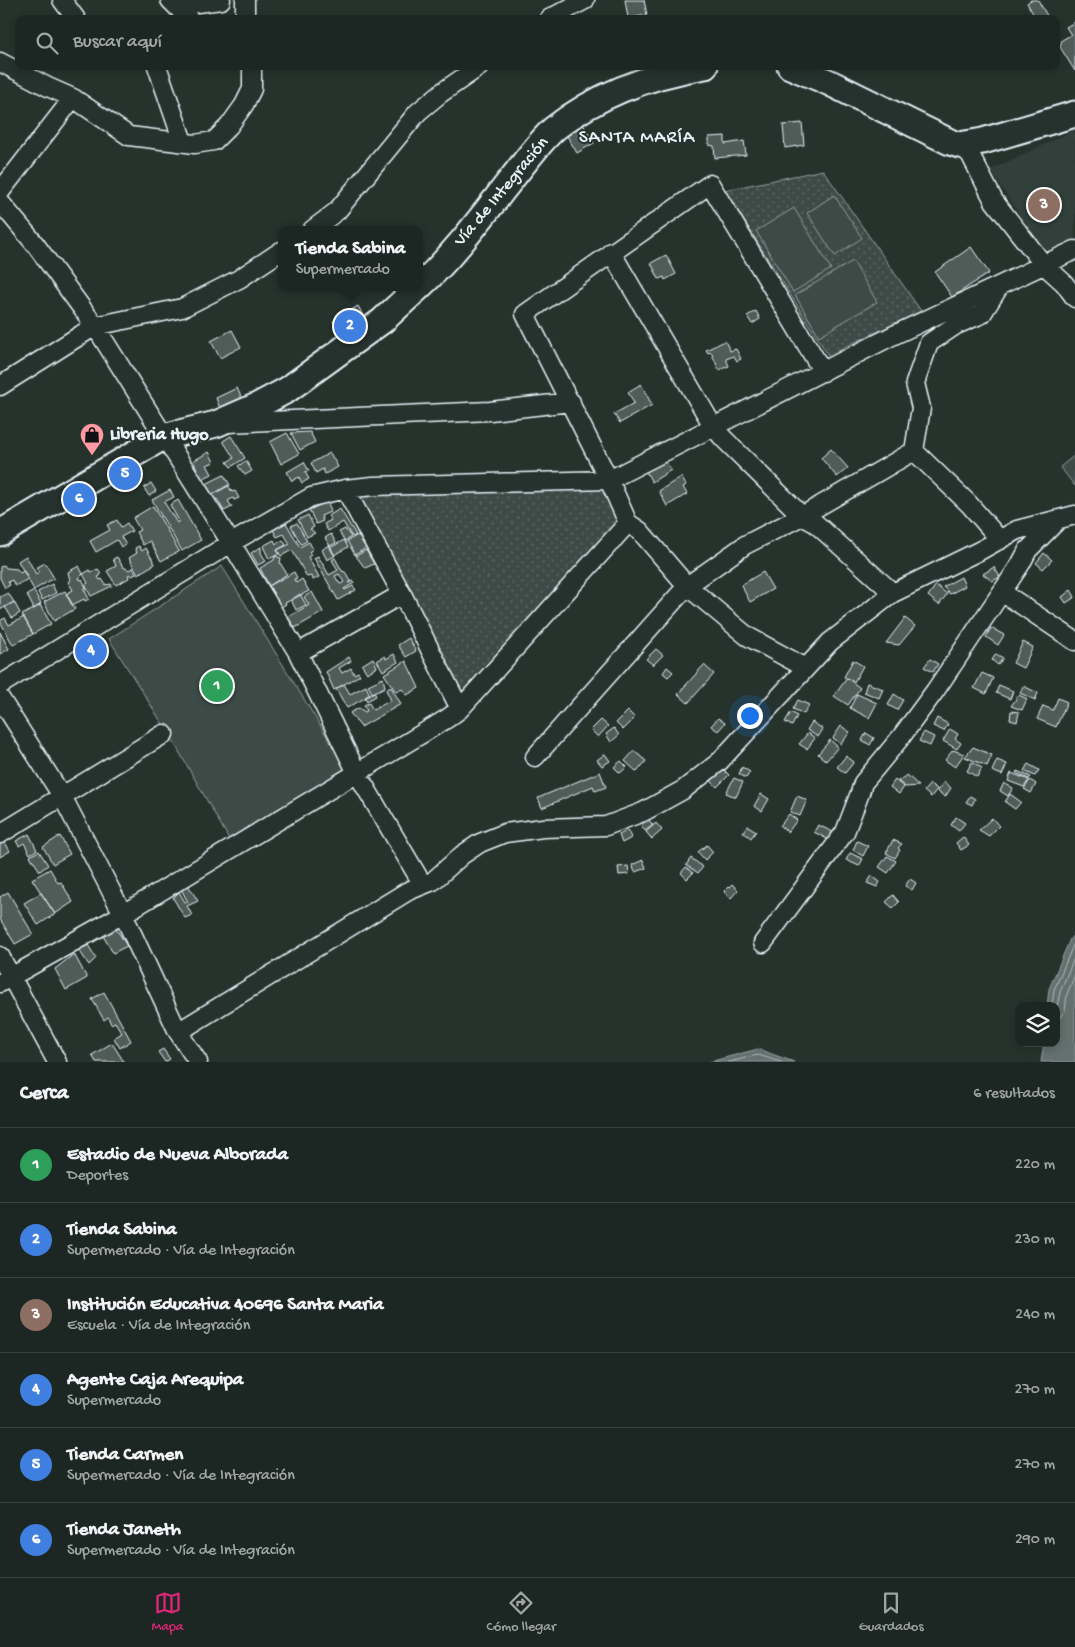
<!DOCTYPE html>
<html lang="es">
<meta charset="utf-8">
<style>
body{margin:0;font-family:"Gochi Hand",sans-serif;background:#29322f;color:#f1f3f6}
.controls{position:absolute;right:15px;bottom:15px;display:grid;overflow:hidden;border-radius:10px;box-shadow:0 2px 8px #0003}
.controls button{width:45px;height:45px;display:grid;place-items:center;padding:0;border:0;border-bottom:1px solid #3a4340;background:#1c2622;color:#f1f3f6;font:25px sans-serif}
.you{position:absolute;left:749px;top:715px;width:18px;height:18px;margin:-12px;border:4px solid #fff;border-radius:50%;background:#1a73e8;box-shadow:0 0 0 8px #1a73e833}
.badge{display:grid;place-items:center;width:32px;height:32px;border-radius:50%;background:#db2777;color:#fff;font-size:16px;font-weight:700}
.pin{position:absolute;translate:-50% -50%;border:2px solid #fff;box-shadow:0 1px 5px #0006}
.popup{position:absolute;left:278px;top:226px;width:145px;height:65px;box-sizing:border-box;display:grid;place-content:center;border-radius:10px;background:#1c2622;filter:drop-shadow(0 1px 4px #0005);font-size:16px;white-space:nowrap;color:#a0a5a5}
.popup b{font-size:19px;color:#f1f3f6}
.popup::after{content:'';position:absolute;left:50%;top:100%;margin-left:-10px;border:10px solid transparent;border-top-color:#1c2622}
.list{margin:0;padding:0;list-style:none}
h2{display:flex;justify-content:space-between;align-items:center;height:65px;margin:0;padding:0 20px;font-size:21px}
h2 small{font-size:16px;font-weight:400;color:#a0a5a5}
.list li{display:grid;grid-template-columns:32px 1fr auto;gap:15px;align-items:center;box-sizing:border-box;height:75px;padding:0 20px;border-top:1px solid #3a4340}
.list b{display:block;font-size:19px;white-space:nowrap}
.list p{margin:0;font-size:16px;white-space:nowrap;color:#a0a5a5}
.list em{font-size:16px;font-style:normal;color:#a0a5a5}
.icon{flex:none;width:28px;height:28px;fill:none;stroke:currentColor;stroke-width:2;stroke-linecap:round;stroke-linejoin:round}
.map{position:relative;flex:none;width:1075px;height:1062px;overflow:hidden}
.search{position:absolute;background:#1c2622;box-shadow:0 2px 8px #0003;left:15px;right:15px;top:15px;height:55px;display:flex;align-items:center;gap:12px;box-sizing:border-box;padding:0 18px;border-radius:10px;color:#a0a5a5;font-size:19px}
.sheet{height:515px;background:#1c2622}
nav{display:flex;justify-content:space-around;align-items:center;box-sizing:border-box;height:70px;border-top:1px solid #3a4340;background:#1c2622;font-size:14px;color:#a0a5a5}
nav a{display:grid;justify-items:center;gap:2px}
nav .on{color:#db2777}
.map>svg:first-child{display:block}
.built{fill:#333f3a}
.grass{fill:url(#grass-dots);stroke:#939ea0}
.garden{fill:#3e4b47;stroke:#939ea0}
.water{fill:#636f6d;stroke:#98a3a5}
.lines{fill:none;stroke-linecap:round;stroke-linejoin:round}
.shore{stroke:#b3bdc0;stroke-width:1}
.building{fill:#505c59;stroke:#e8f1f8;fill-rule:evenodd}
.street-casing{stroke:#e8f1f8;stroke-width:21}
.secondary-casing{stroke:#e8f1f8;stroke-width:29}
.street{stroke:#26332d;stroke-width:18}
.secondary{stroke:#26332d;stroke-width:25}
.labels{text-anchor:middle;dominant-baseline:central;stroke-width:4;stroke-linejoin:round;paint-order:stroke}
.street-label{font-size:18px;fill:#e8f1f8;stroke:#26332d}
.poi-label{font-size:18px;font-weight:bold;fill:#e8f1f8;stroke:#26332d;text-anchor:start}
.neighbourhood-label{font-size:19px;letter-spacing:1px;fill:#e8f1f8;stroke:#26332d}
</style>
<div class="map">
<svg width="1075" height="1062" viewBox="0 0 1075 1062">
<defs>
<pattern id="grass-dots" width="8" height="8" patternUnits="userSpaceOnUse" patternTransform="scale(1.25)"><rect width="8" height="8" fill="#3e4b47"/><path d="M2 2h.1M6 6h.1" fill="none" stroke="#5a6562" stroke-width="1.8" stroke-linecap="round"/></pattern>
</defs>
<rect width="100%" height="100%" fill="#26332d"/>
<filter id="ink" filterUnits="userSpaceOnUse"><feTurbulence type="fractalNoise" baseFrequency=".02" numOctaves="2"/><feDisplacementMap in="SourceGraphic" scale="10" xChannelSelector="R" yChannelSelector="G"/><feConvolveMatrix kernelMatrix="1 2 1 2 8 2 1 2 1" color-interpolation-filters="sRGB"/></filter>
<g filter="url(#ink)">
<path class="built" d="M1075,130v109l-29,15 -56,-84z"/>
<path class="grass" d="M823,170l98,141 -93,44 -103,-165z
M604,488l13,35 -157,171 -102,-200z"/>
<path class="garden" d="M834,195l28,43 -27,18 -28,-43z
M794,208l37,61 -38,23 -37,-61z
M853,261l24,41 -58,34 -24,-41z
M1075,455v31l-15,-19z
M222,566l125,203 -118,70 -60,-105 -60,-95z"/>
<path class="water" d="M1075,933v129h-34l3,-19h12v-37h-9l2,-17 21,-50z
M758,1049l36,13h-85z"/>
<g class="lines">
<path class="shore" d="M1052,1006l2,-16 21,-49
M1056,1011l4,-19 15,-36
M1056,1022l9,-11 2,-17 8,-19
M729,1062l29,-7 23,7"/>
</g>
<path class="building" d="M625,0h19l3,15 -19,3z
M1031,0h7l11,19h-13l-9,-16z
M1075,22v49l-15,-24 2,-7 9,-5 -5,-8z
M802,123l2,22 -19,3 -2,-23z
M583,124l11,19 -17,10 -11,-19z
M725,136v8l19,-3 2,14 -31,3 -1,-12 -5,-1v-8z
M971,247l18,26 -37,24 -17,-25z
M666,255l10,19 -11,6 -1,-3 -5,2 -8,-16z
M358,306l7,13 -24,15 -8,-13z
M756,311l4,8 -8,5 -5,-8z
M232,330l9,17 -21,11 -9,-17z
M725,341l5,10 6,-2 5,10 -4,2 -3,-5 -8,3 3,7 -10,4 -8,-18 -3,1 -2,-3z
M641,384l11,21 -32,18 -6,-9 20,-11 -6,-11z
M237,388l6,13 -22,10 -5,-13z
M310,432l5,10 -15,8 -9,-17z
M287,433l12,21 -18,10 -11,-22z
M231,436l14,22 -14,9 -4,-5 7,-4 -11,-17z
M831,449l17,19 -11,9 -16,-19z
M209,452l5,10 -7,3 5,9 -10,5 -9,-18z
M330,453l8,14 -13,7 -2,-5 -7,4 -5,-10z
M664,459l7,11 -19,12 -7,-12z
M246,461l6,10 -7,4 -7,-9z
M304,462l5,9 -4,1 4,7 -7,4 -3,-6 -7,4 -5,-9z
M224,475l6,10 -18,10 -6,-11z
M681,477l5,8 -3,2 4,7 -20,12 -8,-15z
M151,483l5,8 -7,5 -5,-8z
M228,485l4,7 3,-1 4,7 -5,2 -1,-2 -5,3 4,6 -8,4 -7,-12 -2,1 -3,-5z
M170,490l4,7 -10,5 13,21 2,-2 -9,-16 8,-5 23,40 -19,11 -30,-51z
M327,502l4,8 -1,2 -9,4 2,5 -7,3 -7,-14z
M153,506l26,45 -18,10 -11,-20 -7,4 -7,-13 4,-2 -7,-12z
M340,509l16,26 -4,2 -9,-15 -15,9 -4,-7 7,-4 -3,-4z
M308,515l6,12 -4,2 5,4 -8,4 -9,-17z
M117,520l4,7 6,-4 5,8 -11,6 5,8 -5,2 -4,-7 -21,12 -6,-11 20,-11 -3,-5z
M286,523l14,24 9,-5 4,7 -4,3 2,3 -3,2 11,20 -6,3 -2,-4 -4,1 -15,-27 -11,6 -4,-6 13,-6 -6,-10 -7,3 -4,-7z
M297,523l10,18 -6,3 -10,-18z
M345,529l6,8 -6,4 -6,-9z
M331,534l5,9 -6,3 -5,-8z
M358,535l8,13 -11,7 -8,-14z
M274,540l2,4 7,-4 3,5 -9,5 2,4 -10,5 -6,-13z
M344,540l4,7 -14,8 -4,-7z
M139,546l3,5 4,-3 9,16 -17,10 -9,-16 8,-5 -2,-5z
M327,546h3l5,10 -8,4 -5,-10z
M261,547v6l5,8 -8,4 -7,-12z
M366,550l8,14 -9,4 -9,-12z
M1044,553l8,7 -9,9 -7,-6z
M26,556l10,18 3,-2 -3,-4 9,-5 9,15 -20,12 -16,-29z
M275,556l6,2 -1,5 7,11 -18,12 -9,-18 14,-8z
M318,556l11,19 9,-5 -6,-10 3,-2 7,13 3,1 6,9 -2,2 4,-2 1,2 -10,6 1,1 8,-4 3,4 -18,10 -24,-42zM339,574l5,8 -3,2 -2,-1 -4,-7z
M117,557l6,10 6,3 4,-2 3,6 -4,2 -2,-2 -2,1 1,3 -13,7 -9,-14 9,-5 -3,-7z
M4,565l2,3 11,1 3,4 4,-2 4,8 -13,7 -3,-6 -4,2 2,3 -5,3 -5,-10v-11z
M79,566l4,8 -4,4 1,2 2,-1 4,8 -2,2 5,10 -4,2 -1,-2 -12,6 -6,-11 7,-4 -5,-8 2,-2 -2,-8z
M994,567l6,10 -8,4 -9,-7z
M98,569l3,6 -3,2 2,3 2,-1 4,6 5,-1 1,2 -21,10 -6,-11 3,-2 -5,-9 7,-4 1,2z
M294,572l3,6 -3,1 2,4 6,-4 7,12 -24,12 1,1 -5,3 -12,-21z
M763,572l10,17 -23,13 -9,-17z
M961,577l4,9 -15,8 -7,-7z
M52,584l4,9 -14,7 -4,-8z
M936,585l11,9 -8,11 -11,-9z
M1071,590l4,7 -9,6 -4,-6z
M34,591l7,13 -7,5 -7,-14z
M65,591l10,18 -21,12 -10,-19z
M312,592l11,20 -28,16 -7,-11 21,-12 -5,-8z
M8,593l6,9 -14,8v-13z
M300,594l6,11 -10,5 -5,-10z
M14,602l6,11 -8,5 -7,-11z
M40,605l11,19 -18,10 -11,-19z
M24,617l9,17 -20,11 -13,-24 5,-3 4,7z
M905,618l10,8 -16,19 -13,-2z
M991,628l13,7 -6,10 -12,-8z
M0,632l9,17 -9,5z
M409,638l7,13 -10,6 -8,-12z
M1023,642l10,5 -10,21 -10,-5z
M656,649l7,6 -10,10 -7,-6z
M394,654l4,8 -15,9 -6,-10 8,-5 1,3z
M996,654l7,4 -5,7 -6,-5z
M349,657l2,4 -12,7 3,5 9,-5 3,6 4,-2 2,3 -26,15 -8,-18z
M373,658l4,9 -10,6 -5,-8z
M930,659l8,5 -5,8 -9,-5z
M853,660l10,6 -9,16 -10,-5z
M406,661l13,27 -12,7 -5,-6 -6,3 -12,-18z
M704,665l10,9 -26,29 -10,-9z
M667,667l6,5 -5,5 -5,-4z
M982,673l11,5 -7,16 -12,-6z
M383,678l2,9 -13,6 -4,-8z
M847,678l13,10 -12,17 -14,-9z
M867,683l16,6 -4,9 -15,-6z
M344,684l6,10 16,-8 4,9 -23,13 -11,-19z
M999,685l14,6 -3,8 -14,-6z
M1023,686l15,7 -3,7 -15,-7z
M391,687l10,17 -40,23 -11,-14 9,-5 6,4 2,-1 -3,-6 5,-2 4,7 18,-10 -5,-10z
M374,692l2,4 -9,5 -2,-4z
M857,694l20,9 -8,15 -19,-10z
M894,694l9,6 -6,10 -9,-5z
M1019,695l8,4 -5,11 -11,-4z
M1058,698l9,4 -11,25 -19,-8 6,-13 10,4z
M798,700l11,5 -5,9 -11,-5z
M628,711l7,7 -12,12 -7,-7z
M1011,711l8,1 -2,10 -7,-2z
M791,712l6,4 -5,10 -7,-4z
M718,718l7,5 -7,8 -7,-5z
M937,718l11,6 -4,7 -11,-5z
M601,720l7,6 -10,11 -7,-7z
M812,722l11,7 -5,8 -11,-7z
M841,726l9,6 -9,12 -8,-6z
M614,728l5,7 -8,7 -5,-8z
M950,729l8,5 -3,5 6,4 -4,6 -14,-8z
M924,732l10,5 -4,9 -11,-5z
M808,733l7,5 -8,11 -8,-5z
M866,733l8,5 -4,7 -8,-5z
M830,740l8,7 -12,14 -8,-7z
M973,747l19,8 -5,11 -22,-9z
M953,750l11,4 -9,13 -10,-7z
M634,751l12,10 -9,11 -12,-11z
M605,754l5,7 -8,5 -5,-6z
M846,756l8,6 -9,11 -8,-6z
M997,760l10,4 -5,11 -10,-4z
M621,761l6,6 -7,6 -6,-6z
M972,762l10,6 -5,9 -10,-6z
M1028,764l11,6 -4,6 -11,-5z
M742,767l8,5 -4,6 -7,-4z
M723,769l6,6 -12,12 -6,-6z
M1017,771l14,6 -2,2 -13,-6z
M600,772l6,15 -11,4 -2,-5 -51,22 -4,-10z
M1011,773l18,7 -5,7 -16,-6z
M907,775l12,11 -14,1 -7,-6z
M734,778l9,4 -7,15 -10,-4z
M895,780l9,7 -5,7 -9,-7z
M1030,780l6,4 -5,9 -7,-4z
M944,782l7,6 -6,9 -8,-6z
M1004,783l9,5 -5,8 -8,-5z
M930,784l7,5 -6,8 -7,-6z
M761,794l8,5 -7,12 -8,-5z
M1010,794l11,8 -6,7 -10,-7z
M797,796l10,4 -7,16 -10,-4z
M970,796l5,3 -3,6 -6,-3z
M789,814l8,6 -9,12 -8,-6z
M956,817l9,6 -6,8 -8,-6z
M992,818l7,8 -10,10 -10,-6z
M648,819l5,6 -8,6 -4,-6z
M656,823l6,7 -10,9 -6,-7z
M818,825l15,7 -4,8 -15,-8z
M748,826l8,5 -5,7 -8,-6z
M628,830l3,8 -9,5 -3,-8z
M29,834l8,16 -7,4 -6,-11 -5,3 -3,-5z
M60,836l10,18 -17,10 -10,-17z
M963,837l6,8 -8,5 -5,-7z
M3,839l7,12 -10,6v-16z
M893,840l9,4 -4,4 2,2 -5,8 -9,-5z
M857,841l11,5 -5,10 -10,-6z
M707,845l6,7 -8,8 -7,-8z
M39,851l9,14 -8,6 -10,-15z
M850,853l13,6 -4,7 -13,-6z
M887,856l9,5 -8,12 -9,-6z
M691,858l12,9 -5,6 -12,-8z
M643,860l3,8 -11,4 -3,-7z
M628,866l1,8 -10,1 -1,-8z
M686,867l7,6 -6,6 -6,-6z
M50,869l8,14 3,-1 12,20 -18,12 -23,-35z
M872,876l8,6 -3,5 -10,-4z
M910,879l6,4 -4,7 -7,-4z
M732,884l6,6 -7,8 -7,-6z
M188,885l10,16 -11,5 5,9 -7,3 -12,-20 6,-6 6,10h3l-7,-13z
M8,892l25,42 -18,10 -15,-25v-22z
M41,893l14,21 -17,11 -14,-22z
M893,895l6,7 -6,6 -7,-6z
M115,927l12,19 -14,7 -11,-19z
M88,945l8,13 -7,7 -10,-15z
M74,954l13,24 -21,12 -11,-21z
M104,992l27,49 -11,7 -6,-10 8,-5 -7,-11 -4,2 -3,-7 -4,3 -12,-21z
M112,1043l12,19h-28l-4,-7z
M163,1049l7,10 -5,3 -7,-10z"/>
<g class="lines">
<defs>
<path id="street" d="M62,0l14,19
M170,0l19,19
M185,0l5,4 31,-4
M245,0v19
M549,19l36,-19
M0,62l48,25 25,11 56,38 66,8 19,-3 15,-15 15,-21 8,-16v-23
M157,66l26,76
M959,145l11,9 24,47 50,64 20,18 11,15
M0,192l73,-94
M0,202l35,42 60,82 136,217 67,110 59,120 66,112
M312,230l25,-19 81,-99 23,-19 39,-27
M611,252l102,174 10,12 79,78 13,7 78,70
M0,386l95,-60 87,-18 57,-29 42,-28
M227,423l263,-12 81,-9
M914,451l7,-43 -6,-25 14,-40 27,-18 26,-11 17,-27
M914,451l55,53 31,36
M345,489l57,105 58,115
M1002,592l73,49
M298,653l104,-59
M806,668l-59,-32 -60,-50 -47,-55 -12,-8 -19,-43 -84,-166 185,-130 113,188
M0,685l231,-142 80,-46 34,-8 28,-3 236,-6 283,-144 183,-86
M0,698l62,98 61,118 55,118 20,30
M535,757l152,-171 58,-41 57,-29 112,-65
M0,834l164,-100
M763,943l82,-111 15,-39 3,-10 38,-46 34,-46 85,-126 8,-15 30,-30
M0,956l57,106
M0,983l123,-69 325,-196 12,-9 168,-186
M178,1032l230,-141 25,-10 29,-26 18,-12 25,-10 38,-5 63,-2 37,-14 40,-22 36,-28 111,-120 63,-49 88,-43 36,-20 58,-15"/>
<path id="secondary" d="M790,66l38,16 122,60 9,3 24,-4 92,-27
M419,287c35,-32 64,-72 94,-110 13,-16 26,-35 42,-49 43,-34 97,-53 150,-62
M0,533l163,-96 53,-13 41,-18 30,-16 95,-69 37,-34"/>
</defs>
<use href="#street" class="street-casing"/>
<use href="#secondary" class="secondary-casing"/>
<use href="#street" class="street"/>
<use href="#secondary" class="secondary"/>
</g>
</g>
<defs>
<symbol id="shop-pin" viewBox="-11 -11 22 30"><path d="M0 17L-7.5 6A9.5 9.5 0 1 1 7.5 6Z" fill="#ff9aa2" stroke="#26332d"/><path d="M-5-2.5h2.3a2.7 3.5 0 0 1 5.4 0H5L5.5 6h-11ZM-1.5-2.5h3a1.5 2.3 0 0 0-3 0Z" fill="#111"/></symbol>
</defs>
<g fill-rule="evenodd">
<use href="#shop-pin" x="78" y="421" width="28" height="38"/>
</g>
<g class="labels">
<g class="street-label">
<text transform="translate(502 192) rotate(-50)">Vía de Integración</text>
</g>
<g class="poi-label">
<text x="110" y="435">Libreria Hugo</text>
</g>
<g class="neighbourhood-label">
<text x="637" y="138">SANTA MARÍA</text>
</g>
</g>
</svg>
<div class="controls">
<button><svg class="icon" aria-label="layers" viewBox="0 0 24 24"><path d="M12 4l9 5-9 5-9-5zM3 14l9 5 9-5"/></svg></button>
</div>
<div class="you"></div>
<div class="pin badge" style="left:217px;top:686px;background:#2e9e5b">1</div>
<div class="pin badge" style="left:350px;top:326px;background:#3f7fe0">2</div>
<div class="popup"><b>Tienda Sabina</b>Supermercado</div>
<div class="pin badge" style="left:1044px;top:205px;background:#8d6e63">3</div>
<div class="pin badge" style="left:91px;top:651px;background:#3f7fe0">4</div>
<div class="pin badge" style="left:125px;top:474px;background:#3f7fe0">5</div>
<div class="pin badge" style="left:79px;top:499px;background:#3f7fe0">6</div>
<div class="search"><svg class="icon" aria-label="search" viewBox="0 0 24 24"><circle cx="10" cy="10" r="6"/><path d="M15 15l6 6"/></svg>Buscar aquí</div>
</div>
<section class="sheet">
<h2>Cerca<small>6 resultados</small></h2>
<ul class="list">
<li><span class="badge" style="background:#2e9e5b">1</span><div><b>Estadio de Nueva Alborada</b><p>Deportes</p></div><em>220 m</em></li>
<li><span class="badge" style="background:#3f7fe0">2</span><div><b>Tienda Sabina</b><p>Supermercado · Vía de Integración</p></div><em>230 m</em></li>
<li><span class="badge" style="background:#8d6e63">3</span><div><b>Institución Educativa 40696 Santa Maria</b><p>Escuela · Vía de Integración</p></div><em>240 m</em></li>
<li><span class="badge" style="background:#3f7fe0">4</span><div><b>Agente Caja Arequipa</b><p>Supermercado</p></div><em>270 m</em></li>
<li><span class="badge" style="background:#3f7fe0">5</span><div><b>Tienda Carmen</b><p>Supermercado · Vía de Integración</p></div><em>270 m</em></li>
<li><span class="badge" style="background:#3f7fe0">6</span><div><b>Tienda Janeth</b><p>Supermercado · Vía de Integración</p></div><em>290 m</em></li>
</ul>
</section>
<nav>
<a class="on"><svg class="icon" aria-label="map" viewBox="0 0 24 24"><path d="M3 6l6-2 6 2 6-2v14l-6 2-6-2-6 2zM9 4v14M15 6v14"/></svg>Mapa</a>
<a><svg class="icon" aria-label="directions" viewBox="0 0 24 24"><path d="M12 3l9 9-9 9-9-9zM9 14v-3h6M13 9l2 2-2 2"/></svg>Cómo llegar</a>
<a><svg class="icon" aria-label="saved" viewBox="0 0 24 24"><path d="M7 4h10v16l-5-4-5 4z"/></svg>Guardados</a>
</nav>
